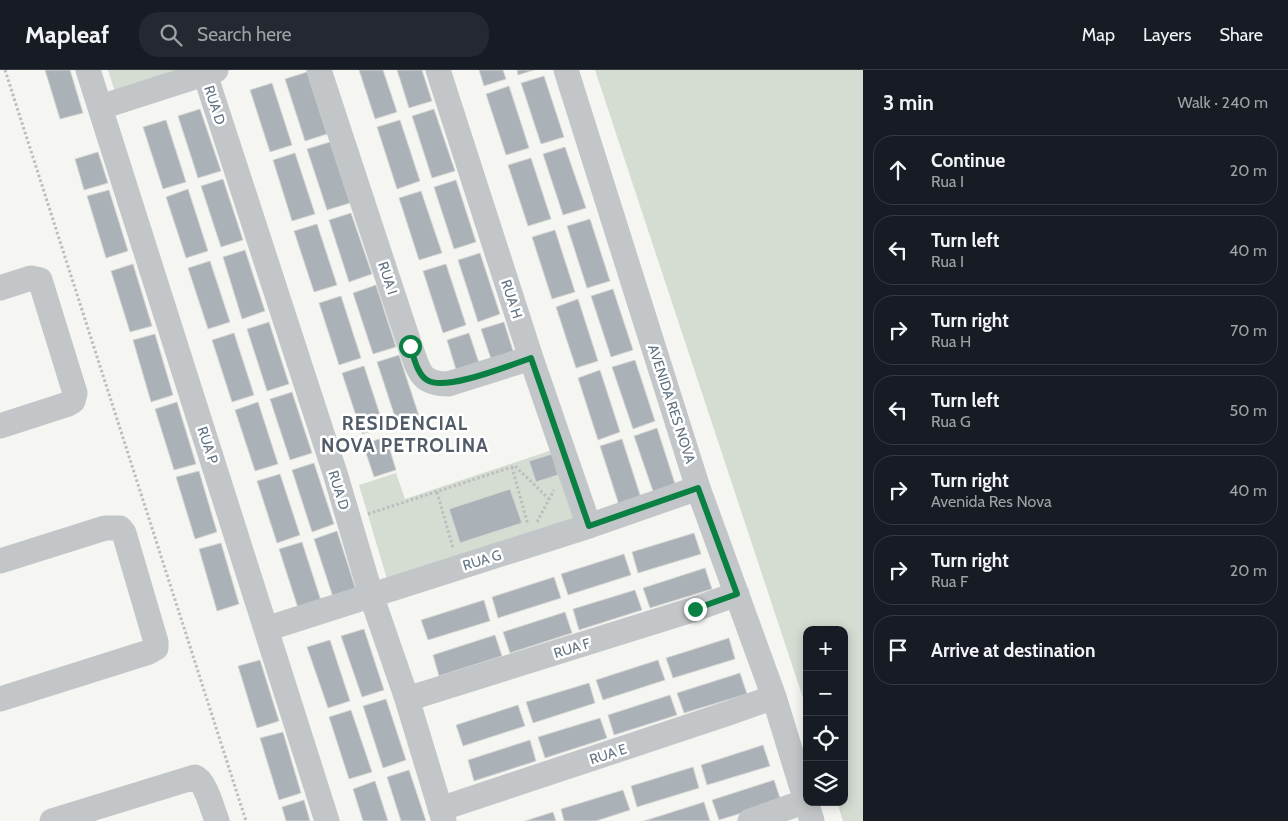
<!DOCTYPE html>
<meta charset="utf-8">
<style>
body{margin:0;font-family:Cabin,sans-serif;background:#242831;color:#f1f3f6}
.controls{position:absolute;right:15px;bottom:15px;display:grid;overflow:hidden;border-radius:10px;box-shadow:0 2px 12px #0003}
.controls button{width:45px;height:45px;display:grid;place-items:center;padding:0;border:0;border-bottom:1px solid #363941;background:#171b24;color:#f1f3f6;font:25px sans-serif}
.stop{position:absolute;width:15px;height:15px;margin:-11px;border:4px solid #0b8043;border-radius:50%;background:#fff}
.stop.end{background:#0b8043;border-color:#fff;box-shadow:0 1px 5px #0008}
.list{margin:0;padding:0;list-style:none}
h2{display:flex;justify-content:space-between;align-items:center;height:65px;margin:0;padding:0 20px;font-size:21px}
h2 small{font-size:16px;font-weight:400;color:#9ea1a6}
.list li{display:grid;grid-template-columns:32px 1fr auto;gap:15px;align-items:center;box-sizing:border-box;height:70px;margin:0 10px 10px;padding:0 10px;border:1px solid #363941;border-radius:20px}
.list b{display:block;font-size:19px;white-space:nowrap}
.list p{margin:0;font-size:16px;white-space:nowrap;color:#9ea1a6}
.list em{font-size:16px;font-style:normal;color:#9ea1a6}
.icon{flex:none;width:28px;height:28px;fill:none;stroke:currentColor;stroke-width:2;stroke-linecap:round;stroke-linejoin:round}
.map{position:relative;flex:none;width:863px;height:751px;overflow:hidden}
header{display:flex;align-items:center;gap:30px;box-sizing:border-box;height:70px;padding:0 25px;background:#171b24;border-bottom:1px solid #363941}
header strong{font-size:24px}
nav{display:flex;gap:28px;margin-inline-start:auto;font-size:18px}
.search{width:350px;height:45px;background:#242831;display:flex;align-items:center;gap:12px;box-sizing:border-box;padding:0 18px;border-radius:20px;color:#9ea1a6;font-size:19px}
main{display:flex}
aside{flex:1;background:#171b24}
.map>svg:first-child{display:block}
.green{fill:#d5dcd2}
.building{fill:#aab1b7;stroke:#d6d6d4}
.lines{fill:none;stroke-linecap:round;stroke-linejoin:round}
.path{stroke:#bbbec0;stroke-width:3;stroke-dasharray:2.5 2.5;stroke-linecap:butt}
.minor{stroke:#c2c6c9;stroke-width:25}
.route{stroke:#0b8043;stroke-width:6}
.labels{text-anchor:middle;dominant-baseline:central;stroke-width:5;stroke-linejoin:round;paint-order:stroke}
.street-label{font-size:14px;fill:#627383;stroke:#fff}
.district-label{font-size:19px;font-weight:bold;letter-spacing:1px;fill:#515c68;stroke:#fff}
</style>
<header>
<strong>Mapleaf</strong>
<div class="search"><svg class="icon" aria-label="search" viewBox="0 0 24 24"><circle cx="10" cy="10" r="6"/><path d="M15 15l6 6"/></svg>Search here</div>
<nav><a>Map</a><a>Layers</a><a>Share</a></nav>
</header>
<main>
<div class="map">
<svg width="863" height="751" viewBox="0 0 863 751">
<rect width="100%" height="100%" fill="#f5f5f1"/>
<path class="green" d="M108,0h96l-89,22z
M595,0h268v751h-20l-6,-19h7v-172h-37v80z
M555,379l22,75 -190,55 -28,-94 37,-12 9,26z"/>
<path class="building" d="M45,0h25l13,43 -23,6z
M359,0h24l14,42 -22,7z
M397,0h25l10,31 -23,7z
M479,0h24l3,9 -22,7z
M517,0h17l-16,5z
M307,2l20,62 -22,7 -20,-62z
M544,6l20,61 -23,7 -20,-61z
M272,13l20,62 -22,7 -20,-62z
M509,16l20,62 -23,7 -20,-61z
M200,39l21,62 -23,7 -20,-62z
M434,39l21,62 -23,7 -20,-62z
M166,50l20,62 -23,7 -20,-62z
M400,50l20,61 -23,8 -20,-62z
M330,72l20,61 -23,7 -20,-61z
M565,77l21,61 -23,7 -20,-61z
M98,82l10,31 -24,7 -9,-31z
M295,83l20,61 -23,7 -19,-61z
M531,88l20,61 -23,7 -20,-61z
M223,109l20,61 -22,7 -20,-61z
M456,110l20,62 -22,7 -20,-62z
M188,119l20,62 -22,7 -20,-61z
M109,120l19,61 -22,7 -19,-62z
M421,121l21,62 -23,7 -20,-62z
M351,143l21,61 -23,8 -20,-62z
M590,149l20,62 -23,7 -20,-62z
M317,154l20,61 -23,7 -20,-61z
M555,160l20,62 -23,7 -20,-62z
M245,180l20,61 -23,8 -19,-62z
M480,183l20,61 -22,8 -20,-62z
M210,191l20,61 -22,7 -20,-61z
M133,194l19,62 -22,6 -19,-61z
M446,194l20,61 -23,8 -20,-62z
M376,215l20,62 -23,7 -20,-61z
M613,219l20,61 -22,7 -20,-61z
M341,226l20,62 -22,7 -20,-62z
M578,229l20,62 -22,7 -20,-61z
M269,252l20,62 -22,7 -20,-62z
M504,252l10,32 -22,8 -11,-33z
M234,263l20,62 -22,7 -20,-62z
M469,263l11,33 -23,7 -10,-33z
M155,264l18,61 -22,7 -18,-62z
M399,285l20,61 -22,7 -20,-61z
M635,290l20,61 -22,8 -21,-62z
M364,296l20,61 -22,7 -20,-61z
M600,300l20,62 -22,8 -20,-62z
M292,322l20,61 -22,7 -20,-61z
M177,332l19,62 -22,6 -19,-61z
M258,332l20,62 -23,7 -20,-61z
M657,358l20,62 -22,7 -21,-61z
M386,367l10,33 -22,7 -11,-33z
M622,369l20,62 -22,7 -20,-62z
M552,384l6,21 -22,7 -7,-21z
M314,393l20,61 -22,8 -20,-62z
M199,401l18,61 -22,7 -19,-62z
M280,404l20,61 -23,8 -20,-62z
M510,419l12,34 -62,20 -11,-34z
M337,461l20,62 -23,7 -20,-61z
M694,463l7,21 -63,19 -6,-21z
M302,472l20,62 -23,7 -20,-62z
M221,473l18,61 -22,7 -18,-62z
M624,484l7,21 -63,20 -7,-21z
M705,498l7,21 -62,19 -7,-20z
M554,507l7,21 -63,20 -6,-21z
M635,520l7,20 -63,20 -6,-21z
M484,530l6,21 -62,19 -7,-20z
M565,542l7,21 -62,20 -7,-21z
M364,559l20,61 -22,7 -21,-61z
M495,565l7,21 -63,20 -6,-21z
M729,568l6,21 -62,19 -7,-20z
M330,570l20,61 -22,7 -21,-61z
M260,590l19,61 -22,7 -19,-62z
M658,590l7,20 -62,20 -7,-20z
M740,603l7,21 -63,19 -7,-20z
M589,613l6,20 -62,20 -7,-21z
M670,625l7,20 -63,20 -6,-20z
M386,629l20,61 -23,8 -20,-62z
M518,635l7,21 -62,20 -7,-21z
M351,640l21,62 -23,7 -20,-62z
M600,648l7,20 -62,20 -7,-21z
M283,662l18,61 -22,7 -19,-62z
M530,670l6,21 -62,20 -6,-21z
M763,675l7,21 -63,19 -6,-20z
M693,697l6,21 -62,19 -6,-21z
M409,700l17,51h-25l-14,-44z
M774,710l7,21 -62,19 -7,-20z
M375,711l13,40h-25l-10,-32z
M623,720l7,20 -34,11h-32l-3,-12z
M304,730l6,21h-24l-4,-14z
M704,732l6,19h-66z
M553,742l3,9h-31z"/>
<g class="lines">
<path class="path" d="M5,0l241,751
M512,397l16,58
M437,422l16,56
M368,444l147,-48 34,33
M537,452l17,-32"/>
<path class="minor" d="M88,0l239,751
M319,0l91,276c9,24 9,38 38,38l83,-26
M438,0l93,288 58,168
M566,0l132,418 76,209 38,124
M205,4l130,399 36,122 36,104 37,122
M101,37l115,-37
M0,218l31,-10 9,2 35,113 -2,8 -5,3 -68,22
M0,491l105,-33h15l4,5 32,109v6l-7,4 -149,47
M266,559l323,-103 109,-38
M407,629l288,-90 42,-15
M440,739l289,-96 45,-16
M52,751l143,-44c10,3 18,34 22,44
M750,751l56,-20"/>
</g>
<g class="lines">
<path class="route" d="M410,276c4,11 7,28 17,34 18,12 83,-15 104,-22l58,168 109,-38 39,106 -42,15"/>
</g>
<g class="labels">
<g class="street-label">
<text transform="translate(215 35) rotate(72)">RUA D</text>
<text transform="translate(388 208) rotate(72)">RUA I</text>
<text transform="translate(512 229) rotate(72)">RUA H</text>
<text transform="translate(672 334) rotate(72)">AVENIDA RES NOVA</text>
<text transform="translate(208 375) rotate(72)">RUA P</text>
<text transform="translate(339 420) rotate(73)">RUA D</text>
<text transform="translate(482 490) rotate(-17)">RUA G</text>
<text transform="translate(572 578) rotate(-17)">RUA F</text>
<text transform="translate(608 684) rotate(-18)">RUA E</text>
</g>
<g class="district-label">
<text x="405" y="353">RESIDENCIAL<tspan x="405" dy="22">NOVA PETROLINA</tspan></text>
</g>
</g>
</svg>
<div class="controls">
<button>+</button>
<button>−</button>
<button><svg class="icon" aria-label="locate" viewBox="0 0 24 24"><circle cx="12" cy="12" r="6"/><path d="M12 2v4M12 18v4M2 12h4M18 12h4"/></svg></button>
<button><svg class="icon" aria-label="layers" viewBox="0 0 24 24"><path d="M12 4l9 5-9 5-9-5zM3 14l9 5 9-5"/></svg></button>
</div>
<div class="stop" style="left:410px;top:276px"></div>
<div class="stop end" style="left:695px;top:539px"></div>
</div>
<aside>
<h2>3 min<small>Walk · 240 m</small></h2>
<ul class="list">
<li><svg class="icon" aria-label="ahead" viewBox="0 0 24 24"><path d="M12 20V5M6 11l6-6 6 6"/></svg><div><b>Continue</b><p>Rua I</p></div><em>20 m</em></li>
<li><svg class="icon" aria-label="left" viewBox="0 0 24 24"><path d="M17 20v-9H6M10 6l-5 5 5 5"/></svg><div><b>Turn left</b><p>Rua I</p></div><em>40 m</em></li>
<li><svg class="icon" aria-label="right" viewBox="0 0 24 24"><path d="M7 20v-9h11M14 6l5 5-5 5"/></svg><div><b>Turn right</b><p>Rua H</p></div><em>70 m</em></li>
<li><svg class="icon" aria-label="left" viewBox="0 0 24 24"><path d="M17 20v-9H6M10 6l-5 5 5 5"/></svg><div><b>Turn left</b><p>Rua G</p></div><em>50 m</em></li>
<li><svg class="icon" aria-label="right" viewBox="0 0 24 24"><path d="M7 20v-9h11M14 6l5 5-5 5"/></svg><div><b>Turn right</b><p>Avenida Res Nova</p></div><em>40 m</em></li>
<li><svg class="icon" aria-label="right" viewBox="0 0 24 24"><path d="M7 20v-9h11M14 6l5 5-5 5"/></svg><div><b>Turn right</b><p>Rua F</p></div><em>20 m</em></li>
<li><svg class="icon" aria-label="arrive" viewBox="0 0 24 24"><path d="M6 21V4h12l-3 4 3 4H6"/></svg><div><b>Arrive at destination</b></div></li>
</ul>
</aside>
</main>
